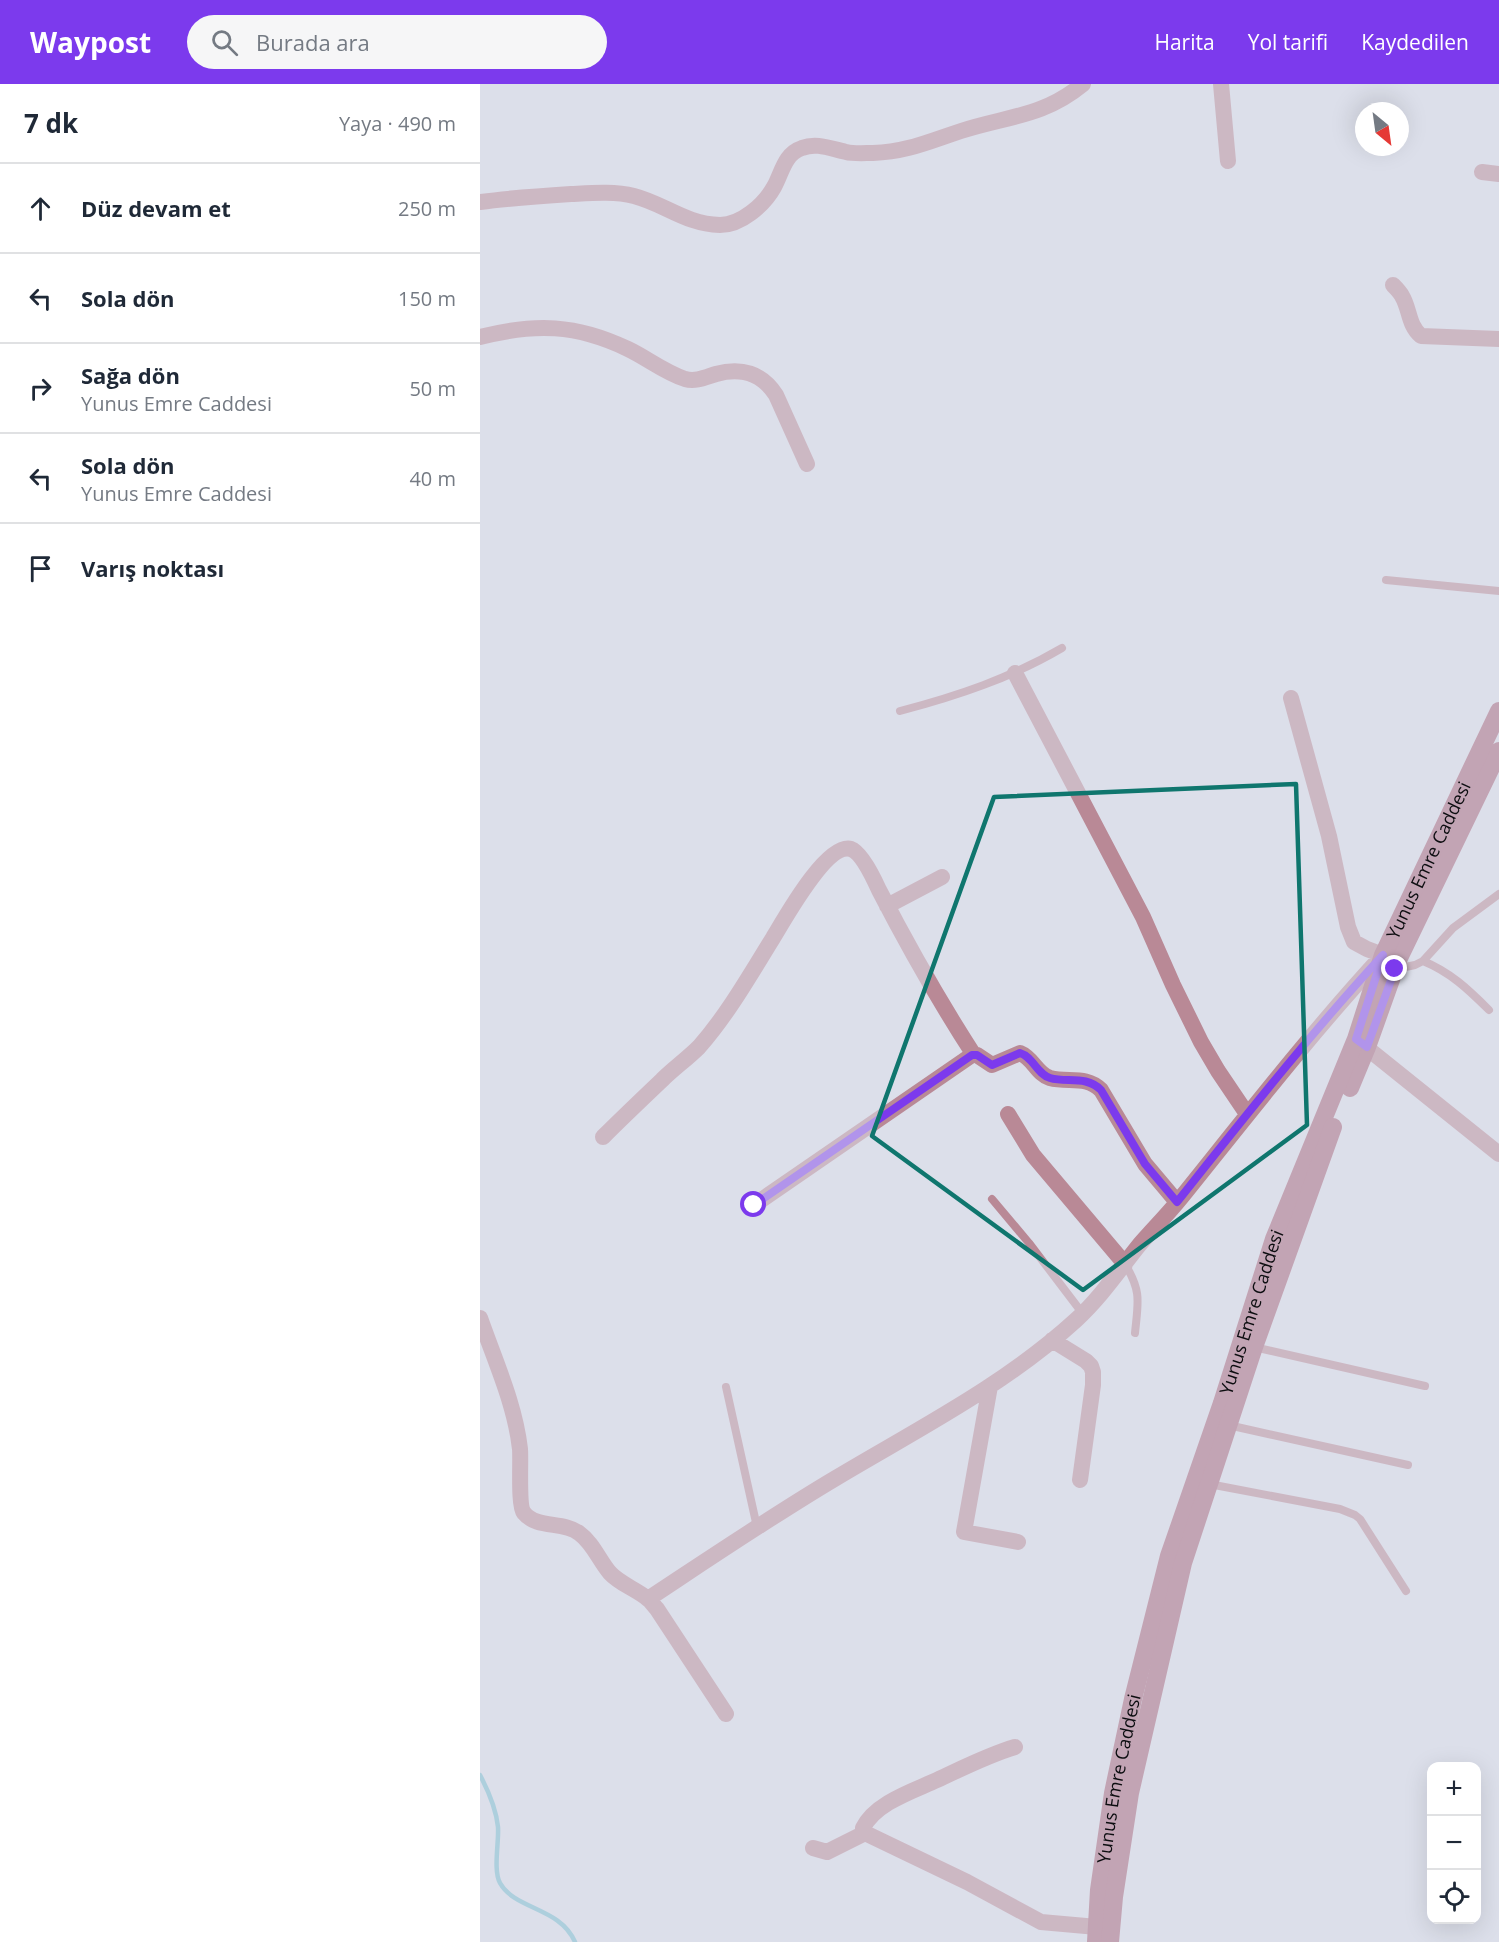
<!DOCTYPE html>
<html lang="tr">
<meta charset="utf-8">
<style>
body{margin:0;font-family:"Open Sans",sans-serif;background:#f6f6f7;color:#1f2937}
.controls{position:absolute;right:18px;bottom:18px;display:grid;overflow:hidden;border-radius:12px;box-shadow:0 6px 24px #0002}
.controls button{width:54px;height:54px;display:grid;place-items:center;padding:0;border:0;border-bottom:2px solid #e0e1e3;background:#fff;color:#1f2937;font:30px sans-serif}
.compass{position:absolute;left:875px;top:18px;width:54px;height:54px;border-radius:50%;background:#fff;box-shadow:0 6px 24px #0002;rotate:151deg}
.stop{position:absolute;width:18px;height:18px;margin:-14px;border:4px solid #7c3aed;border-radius:50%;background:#fff}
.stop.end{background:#7c3aed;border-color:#fff;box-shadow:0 2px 6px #0008}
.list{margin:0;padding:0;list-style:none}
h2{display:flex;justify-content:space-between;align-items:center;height:78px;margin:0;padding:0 24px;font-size:26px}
h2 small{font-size:20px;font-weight:400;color:#747a83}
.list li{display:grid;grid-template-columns:39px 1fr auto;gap:18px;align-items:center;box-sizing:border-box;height:90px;padding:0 24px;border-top:2px solid #e0e1e3}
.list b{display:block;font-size:22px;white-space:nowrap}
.list p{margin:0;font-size:20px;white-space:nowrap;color:#747a83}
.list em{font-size:20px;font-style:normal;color:#747a83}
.icon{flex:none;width:33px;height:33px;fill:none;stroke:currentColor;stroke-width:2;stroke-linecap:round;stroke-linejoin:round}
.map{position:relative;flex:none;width:1019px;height:1858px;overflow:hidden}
header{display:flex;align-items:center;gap:36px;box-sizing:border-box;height:84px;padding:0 30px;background:#7c3aed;color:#fff}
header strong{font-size:28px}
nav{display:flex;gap:33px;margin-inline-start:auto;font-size:21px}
.search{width:420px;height:54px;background:#f6f6f7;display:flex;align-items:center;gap:15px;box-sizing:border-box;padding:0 21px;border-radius:33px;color:#747a83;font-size:22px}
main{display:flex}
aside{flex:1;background:#fff}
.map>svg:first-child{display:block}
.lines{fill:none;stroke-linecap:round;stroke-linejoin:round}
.stream{stroke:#74bccf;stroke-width:4.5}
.lane{stroke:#b98996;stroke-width:8}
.street{stroke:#b98996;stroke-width:16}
.secondary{stroke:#a35d73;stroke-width:18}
.route{stroke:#7c3aed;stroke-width:8}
.marked{fill:none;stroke:#0f766e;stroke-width:4.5;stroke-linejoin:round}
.labels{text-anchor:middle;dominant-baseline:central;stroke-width:5;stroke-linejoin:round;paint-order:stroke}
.street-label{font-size:18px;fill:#0c0d10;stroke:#e9ecf7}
</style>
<header>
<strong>Waypost</strong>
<div class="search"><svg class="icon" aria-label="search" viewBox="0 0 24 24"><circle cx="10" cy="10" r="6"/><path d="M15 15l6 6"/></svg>Burada ara</div>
<nav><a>Harita</a><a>Yol tarifi</a><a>Kaydedilen</a></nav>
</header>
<main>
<aside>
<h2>7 dk<small>Yaya · 490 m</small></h2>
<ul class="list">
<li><svg class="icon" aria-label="ahead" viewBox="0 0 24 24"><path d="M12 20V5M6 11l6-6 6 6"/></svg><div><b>Düz devam et</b></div><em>250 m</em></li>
<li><svg class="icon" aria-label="left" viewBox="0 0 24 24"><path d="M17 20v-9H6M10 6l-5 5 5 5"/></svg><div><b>Sola dön</b></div><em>150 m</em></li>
<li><svg class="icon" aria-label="right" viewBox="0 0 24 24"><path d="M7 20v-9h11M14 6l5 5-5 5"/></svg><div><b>Sağa dön</b><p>Yunus Emre Caddesi</p></div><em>50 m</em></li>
<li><svg class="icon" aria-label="left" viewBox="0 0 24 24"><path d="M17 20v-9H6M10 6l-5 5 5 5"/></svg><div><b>Sola dön</b><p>Yunus Emre Caddesi</p></div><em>40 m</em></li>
<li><svg class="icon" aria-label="arrive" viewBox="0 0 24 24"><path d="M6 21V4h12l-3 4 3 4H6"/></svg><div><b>Varış noktası</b></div></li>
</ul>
</aside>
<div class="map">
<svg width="1019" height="1858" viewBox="0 0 1019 1858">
<rect width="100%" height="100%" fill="#dcdfea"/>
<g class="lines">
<path class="stream" d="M0,1691c9,17 16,33 18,52 1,16 -5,43 2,56 15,27 60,24 75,59"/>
<path class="lane" d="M906,496l113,11
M420,627c57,-15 111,-33 162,-63
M943,877c27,11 45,28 66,49
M916,885l19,-4 8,-4 30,-33 46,-34
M512,1115l37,44 54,71
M645,1180c17,28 13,38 10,69
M774,1263l171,39
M246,1303l31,140
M748,1341l180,40
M729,1400l131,25 15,6 5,4 46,72"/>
<path class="street" d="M741,0l7,77
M1002,88l17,2
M0,118c30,-4 60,-6 91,-8 20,-1 43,-3 63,2 31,8 51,28 86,29 21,0 44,-20 54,-38 8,-14 10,-33 28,-39 15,-6 29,1 44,4 8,2 19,1 27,1 34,-1 57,-12 88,-22 46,-15 82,-14 122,-47
M913,201c3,3 7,7 9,11 8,13 6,29 19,40l78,3
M0,253c55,-14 96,-13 148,12 19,9 36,23 57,30 11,3 21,-2 31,-5 25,-7 46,-1 60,21l31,69
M535,589l128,244 30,68 28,57 17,29 29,43
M407,822l55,-29
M877,956l142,114
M528,1030l25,41 92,109
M123,1053c19,-19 39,-38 59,-57 11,-11 25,-21 37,-33 29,-33 51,-72 74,-109 11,-18 54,-96 78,-89 11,4 23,30 28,41 29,56 60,111 95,165
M274,1121l218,-150h5l15,10 28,-12c13,5 17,21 30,25 18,5 36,-3 51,12l44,74 32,38
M0,1234c15,43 35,86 40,131 1,13 -2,57 4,64 13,16 39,8 55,20 14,10 20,27 31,40 10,11 26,16 38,26 3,2 6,7 9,10l69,105
M572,1256l34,21 5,5 2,6v13l-13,95
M510,1302l-26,146 54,10
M168,1515c62,-41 124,-83 188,-121 82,-49 169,-93 240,-158 25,-23 43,-50 64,-76 13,-15 27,-29 40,-45 66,-82 131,-166 203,-244l-16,-6 -13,-7 -6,-15 -19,-91 -38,-138
M535,1663c-27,8 -52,21 -78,33 -24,11 -62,23 -74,48l2,5 102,49 74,40 56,5
M333,1764l14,4 38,-19"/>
<g class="secondary">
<path d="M870,1004l17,-41 31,-87 101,-209"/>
<path id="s1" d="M616,1858l3,-52 14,-97 20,-94 36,-143 53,-153 52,-164 82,-200 27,-84 116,-244"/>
<path d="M630,1858l4,-45 16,-104 53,-230 71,-216 79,-220"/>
</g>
</g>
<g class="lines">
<path class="route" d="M274,1121l218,-150h5l15,10 28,-12c13,4 17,21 30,25 17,5 36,-3 51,12l44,74 32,38c67,-84 133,-168 206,-247l-27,84 11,8 28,-78"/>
</g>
<path d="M0 0H1019V1858H0ZM816,700l11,341 -224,165 -211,-154 122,-339z" fill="#dcdfea" fill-opacity=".55" fill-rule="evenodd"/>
<path class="marked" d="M816,700l11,341 -224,165 -211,-154 122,-339z"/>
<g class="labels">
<g class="street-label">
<text stroke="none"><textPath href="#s1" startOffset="1137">Yunus Emre Caddesi</textPath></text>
<text stroke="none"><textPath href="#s1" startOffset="651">Yunus Emre Caddesi</textPath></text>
<text stroke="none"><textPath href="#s1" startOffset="165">Yunus Emre Caddesi</textPath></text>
</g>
</g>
</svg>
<div class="controls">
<button>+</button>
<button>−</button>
<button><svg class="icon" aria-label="locate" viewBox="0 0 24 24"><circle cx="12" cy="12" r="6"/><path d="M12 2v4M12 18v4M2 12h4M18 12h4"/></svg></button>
</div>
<svg class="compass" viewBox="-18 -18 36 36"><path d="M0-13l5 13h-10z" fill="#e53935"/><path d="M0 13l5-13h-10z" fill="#747a83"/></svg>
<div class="stop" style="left:274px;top:1121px"></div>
<div class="stop end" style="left:915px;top:885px"></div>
</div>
</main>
